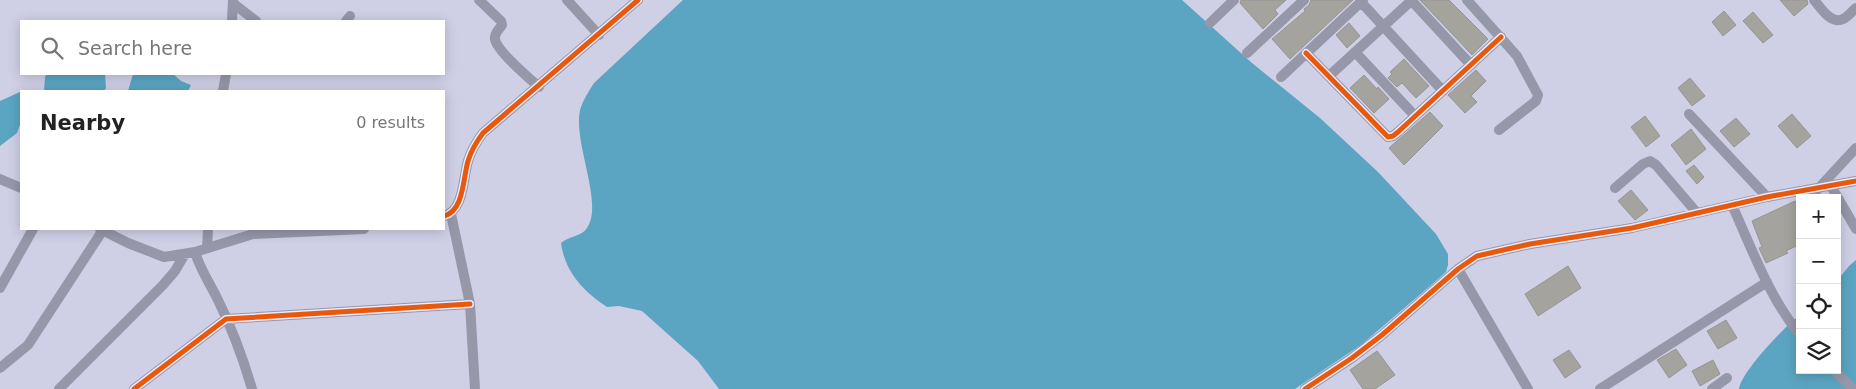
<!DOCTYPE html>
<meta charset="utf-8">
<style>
body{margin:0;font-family:"DejaVu Sans",sans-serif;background:#f2f2f2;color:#222}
.controls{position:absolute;right:15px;bottom:15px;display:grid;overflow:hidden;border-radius:0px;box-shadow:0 2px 12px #0003}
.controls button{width:45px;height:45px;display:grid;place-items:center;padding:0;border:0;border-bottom:1px solid #e0e0e0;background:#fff;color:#222;font:25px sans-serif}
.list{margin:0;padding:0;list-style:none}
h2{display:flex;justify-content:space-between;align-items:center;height:65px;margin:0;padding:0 20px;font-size:21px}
h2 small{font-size:16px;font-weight:400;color:#767676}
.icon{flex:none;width:28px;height:28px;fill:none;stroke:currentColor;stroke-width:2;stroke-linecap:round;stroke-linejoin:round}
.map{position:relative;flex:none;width:1856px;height:389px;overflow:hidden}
.search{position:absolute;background:#fff;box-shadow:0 2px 12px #0003;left:20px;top:20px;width:425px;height:55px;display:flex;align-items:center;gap:12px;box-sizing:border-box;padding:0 18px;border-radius:0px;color:#767676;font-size:19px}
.panel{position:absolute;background:#fff;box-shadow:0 2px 12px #0003;left:20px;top:90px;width:425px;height:140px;border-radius:0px}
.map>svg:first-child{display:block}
.water{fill:#5ba5c2}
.building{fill:#a5a39d;stroke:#959597}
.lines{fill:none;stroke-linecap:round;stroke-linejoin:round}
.minor{stroke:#9697a9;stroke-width:10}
.cycleway-casing{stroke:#e9ebff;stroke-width:8}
.cycleway{stroke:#e8590c;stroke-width:5}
</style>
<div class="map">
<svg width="1856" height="389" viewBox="0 0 1856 389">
<rect width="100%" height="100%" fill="#cfd0e6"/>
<path class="water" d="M683,0h499l70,63 68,55 58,54 58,62 12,20v11l-2,7 -16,14 -69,59 -66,44h-576l-21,-28 -56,-50 -23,-5 -12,1c-24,-16 -42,-35 -46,-64 8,-7 20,-6 26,-15 17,-25 -14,-85 -7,-118 3,-10 9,-19 14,-27z
M47,74h58l1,14 -2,3h-60l1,-14z
M133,74h40l8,7 10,4 -3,6h-60z
M22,91l-1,31 -4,11 -17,13v-45z
M1856,260v129h-117c2,-17 46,-63 61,-74v55h37v-89l12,-15z"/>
<path class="building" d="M1241,0h45l-11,10 3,4 -15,15 -23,-26z
M1311,0h42l-63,59 -18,-20 33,-28 -1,-2 5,-4z
M1420,0h29l39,39 -16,16z
M1780,0h27l1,4 -14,12z
M1724,11l12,14 -13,11 -11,-14z
M1753,12l20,23 -10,8 -20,-22z
M1349,23l11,13 -13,12 -11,-13z
M1404,59l25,27 -13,12 -14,-15 -5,4 -9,-9 4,-4 -2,-2z
M1476,70l10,11 -15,15 6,6 -12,11 -17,-18z
M1364,75l13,14 1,-2 11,12 -15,14 -24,-25z
M1690,78l15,18 -13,10 -14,-18z
M1430,112l13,14 -39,39 -15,-17z
M1792,114l19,22 -14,12 -19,-22z
M1645,116l15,20 -14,11 -15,-20z
M1736,118l14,16 -16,13 -14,-16z
M1691,129l15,20 -20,16 -15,-20z
M1694,165l10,12 -7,7 -11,-13z
M1631,190l17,20 -13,10 -17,-19z
M1795,201l5,11v32l-14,7 2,2 -22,10 -7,-15 3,-1 -10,-26z
M1568,266l13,22 -43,28 -13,-22z
M1726,320l11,18 -19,11 -11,-18z
M1676,349l11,16 -18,13 -12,-18z
M1569,350l12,17 -16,11 -12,-18z
M1377,351l18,24 -20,14h-12l-13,-19z
M1713,360l7,14 -20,12 -8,-15z"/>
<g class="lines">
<path class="minor" d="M479,0l22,21 1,4c-3,4 -8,9 -7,14 1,11 35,40 44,48
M567,0l32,35
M1411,0l60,65
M1467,0l50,56 21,39 -2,6 -37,29
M1814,0c7,8 17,25 29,19 5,-2 9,-8 13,-11
M1361,2l82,89
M234,4l22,17
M232,21l1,-21
M346,21l4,-5
M1210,23l24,-23
M1355,52l60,64
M1247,53l57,-53
M1306,53l82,84 5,-1 5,-4 103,-95
M1329,76l83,-76
M1281,77l82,-77
M223,91l3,-17
M1689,114l78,83
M0,179l21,9
M1831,186l25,43
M1615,188l28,-24 7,-3 6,4 41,48
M1818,189l38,-41
M1732,205c20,44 37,92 68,130
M451,214l19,90 5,85
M444,216c20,-5 19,-38 24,-55 3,-10 9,-20 15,-28l155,-133
M100,229l28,14 36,14 31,-5c5,17 14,30 22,46 14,28 26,60 35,91
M207,248l1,-19
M195,252l58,-18 111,-5
M1458,269l70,120
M0,288l33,-59
M0,368l28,-23 75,-115
M1834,370l19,19
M59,389l104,-104 12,-14 10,-17
M134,389l92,-70 244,-15
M1305,389l47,-31 30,-23 76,-66 19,-13 53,-12 102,-16 135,-31 89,-16
M1600,389l167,-107
M1712,389l15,-11"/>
<defs>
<path id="cycleway" d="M1306,53l82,84 5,-1 5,-4 103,-95
M444,216c20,-5 19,-38 24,-55 3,-10 9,-20 15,-28l155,-133
M134,389l92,-70 244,-15
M1305,389l47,-31 30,-23 76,-66 19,-13 53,-12 102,-16 135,-31 89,-16"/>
</defs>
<use href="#cycleway" class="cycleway-casing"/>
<use href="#cycleway" class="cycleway"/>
</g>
</svg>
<div class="controls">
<button>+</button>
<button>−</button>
<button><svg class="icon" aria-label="locate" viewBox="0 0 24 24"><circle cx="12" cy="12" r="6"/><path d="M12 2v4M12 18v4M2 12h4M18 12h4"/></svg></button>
<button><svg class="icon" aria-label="layers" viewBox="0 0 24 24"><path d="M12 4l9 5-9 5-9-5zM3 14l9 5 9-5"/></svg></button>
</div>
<div class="search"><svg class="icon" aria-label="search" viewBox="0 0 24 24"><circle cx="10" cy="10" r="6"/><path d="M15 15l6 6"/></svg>Search here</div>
<section class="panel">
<h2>Nearby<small>0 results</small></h2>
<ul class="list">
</ul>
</section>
</div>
